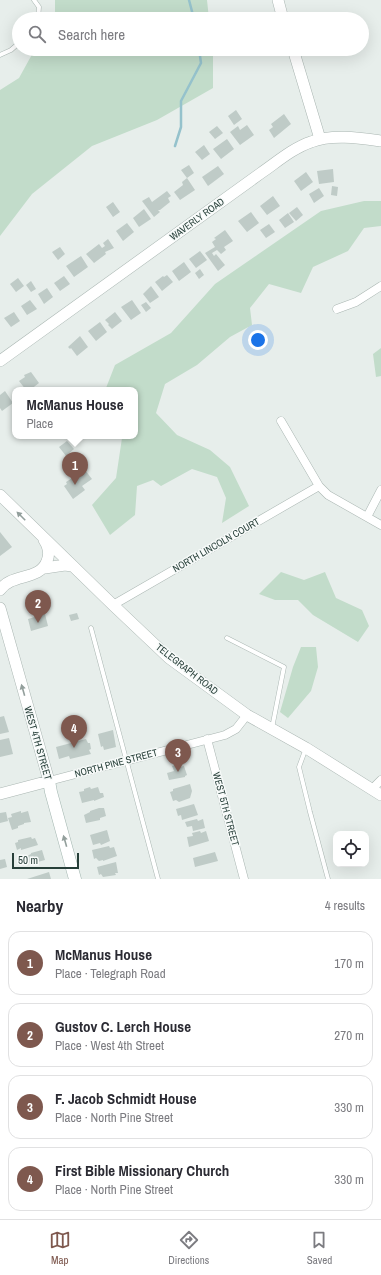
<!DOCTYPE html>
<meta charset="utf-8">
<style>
body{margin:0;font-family:"Archivo Narrow",sans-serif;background:#f2f2f3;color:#2b2b33}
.controls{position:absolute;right:12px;bottom:12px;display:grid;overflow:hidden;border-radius:8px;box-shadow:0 4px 16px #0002}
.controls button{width:36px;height:36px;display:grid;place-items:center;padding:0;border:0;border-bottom:1px solid #e1e1e2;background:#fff;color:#2b2b33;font:20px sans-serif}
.scale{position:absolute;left:12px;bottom:10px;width:67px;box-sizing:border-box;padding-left:4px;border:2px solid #273f39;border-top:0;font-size:11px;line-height:14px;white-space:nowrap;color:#273f39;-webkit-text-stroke:3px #f7faf9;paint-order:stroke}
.you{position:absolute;left:258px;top:340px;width:14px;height:14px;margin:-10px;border:3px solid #fff;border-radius:50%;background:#1a73e8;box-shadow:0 0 0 6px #1a73e833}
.badge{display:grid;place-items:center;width:26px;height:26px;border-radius:50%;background:#7e584e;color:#fff;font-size:13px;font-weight:700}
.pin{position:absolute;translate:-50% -33px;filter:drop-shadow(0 1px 2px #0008)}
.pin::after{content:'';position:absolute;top:21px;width:14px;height:12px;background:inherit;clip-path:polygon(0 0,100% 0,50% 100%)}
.popup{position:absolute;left:12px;top:387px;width:126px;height:52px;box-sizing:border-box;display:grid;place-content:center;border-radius:8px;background:#fff;filter:drop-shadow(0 1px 3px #0005);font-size:13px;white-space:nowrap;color:#7c7c81}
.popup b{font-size:15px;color:#2b2b33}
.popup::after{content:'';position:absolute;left:50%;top:100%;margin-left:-8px;border:8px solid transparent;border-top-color:#fff}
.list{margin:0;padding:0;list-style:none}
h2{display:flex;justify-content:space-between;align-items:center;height:52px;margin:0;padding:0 16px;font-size:17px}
h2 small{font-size:13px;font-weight:400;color:#7c7c81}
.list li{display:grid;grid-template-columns:26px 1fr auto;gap:12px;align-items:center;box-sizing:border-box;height:64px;margin:0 8px 8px;padding:0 8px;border:1px solid #e1e1e2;border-radius:12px}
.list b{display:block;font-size:15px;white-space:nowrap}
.list p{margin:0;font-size:13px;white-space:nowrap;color:#7c7c81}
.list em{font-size:13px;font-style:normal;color:#7c7c81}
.icon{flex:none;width:22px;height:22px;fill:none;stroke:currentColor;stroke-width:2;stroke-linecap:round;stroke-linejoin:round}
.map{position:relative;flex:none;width:381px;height:879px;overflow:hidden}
.search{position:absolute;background:#fff;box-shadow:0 4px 16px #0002;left:12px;right:12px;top:12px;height:44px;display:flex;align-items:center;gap:10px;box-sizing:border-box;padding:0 14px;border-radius:22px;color:#7c7c81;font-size:15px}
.sheet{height:340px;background:#fff}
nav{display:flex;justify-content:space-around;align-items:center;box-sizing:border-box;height:56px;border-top:1px solid #e1e1e2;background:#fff;font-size:11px;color:#7c7c81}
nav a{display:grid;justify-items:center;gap:2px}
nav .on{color:#7e584e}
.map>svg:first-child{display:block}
.green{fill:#c2dcca}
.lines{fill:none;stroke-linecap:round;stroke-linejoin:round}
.stream{stroke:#95c2cc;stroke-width:2.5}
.building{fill:#bfcbc7}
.service-casing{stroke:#aab6b2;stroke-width:5}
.minor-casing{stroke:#aab6b2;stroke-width:9}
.tertiary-casing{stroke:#aab6b2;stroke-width:12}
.secondary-casing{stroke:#a3b6b0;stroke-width:13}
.service{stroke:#fff;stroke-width:4}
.minor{stroke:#fff;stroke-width:8}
.tertiary{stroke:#fff;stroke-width:11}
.secondary{stroke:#fff;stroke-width:12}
.oneway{fill:#939f9c}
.labels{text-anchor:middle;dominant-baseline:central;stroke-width:3;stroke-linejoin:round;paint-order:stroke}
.street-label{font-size:10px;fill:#273f39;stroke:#f7faf9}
</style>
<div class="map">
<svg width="381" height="879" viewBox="0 0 381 879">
<rect width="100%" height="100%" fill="#e7eeeb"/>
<path class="green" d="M55,0h152l2,19h-157l3,-6z
M35,49h178v39l-56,32 -65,26 -60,48 -32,42v-146l19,-12z
M364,201h17v25l-17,2 -16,23 -35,16 -12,26 -32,-9 -19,24 2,17 -22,12 -33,28 -32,19 -9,29 21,22 33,15 20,17 19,39 -27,17 4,-25 -9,-21 -25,-8 -31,17 -8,-6 -16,6 -2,29 -25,20 -18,-30 24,-27 6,-40 -3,-2h16v-46h-31l2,-2 9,-23 56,-32 44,-49 106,-73z
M381,348v28l-5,1 -3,-23z
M281,572l23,8 21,-8 11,26 26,12 7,16 -11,16 -45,-27 -15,-15h-23l-16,-6z
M301,647h15l2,20 -7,24 -23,27 -8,-6 13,-45z"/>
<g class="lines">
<path class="stream" d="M189,0l5,19
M175,146l6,-19v-26l20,-38 -2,-14"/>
</g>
<path class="building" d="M236,110l6,9 -8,6 -6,-9z
M284,114l7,10 -17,14 -5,-8 4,-3 -2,-3z
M247,125l7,10 -14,10 -10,-13 8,-6 2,4z
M217,126l6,7 -8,6 -6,-7z
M227,139l7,10 -13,10 -8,-10z
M204,145l6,9 -8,6 -7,-8z
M189,165l5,8 -7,5 -6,-8z
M218,166l6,8 -16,12 -6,-9z
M333,169l1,13 -15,2 -2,-13z
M306,172l7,10 -12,9 -7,-10z
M187,178l8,12 -15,10 -6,-8 9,-7 -1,-3z
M332,186l6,1 -1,9 -6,-1z
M319,188l5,8 -10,7 -5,-9z
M167,191l4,5 -3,2 2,4 -10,8h-2l2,2 -6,5 -12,-16 7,-4 3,5z
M273,196l7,10 -13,9 -7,-9z
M113,202l7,10 -7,5 -7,-10z
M297,207l6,8 -7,6 -7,-8z
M144,209l7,10 -12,8 -6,-9z
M251,212l8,11 -12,9 -9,-11z
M288,213l6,9 -9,6 -6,-8z
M127,223l7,9 -11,9 -7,-10z
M269,224l6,8 -9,6 -6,-8z
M225,230l8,11 -9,6 2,3 -5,4 -4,-4 -5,3 2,3 2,-2 9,11 -7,6 -13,-18 10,-6 -3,-5 4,-3 -2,-1z
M108,239l6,9 -9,4 1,2 -12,9 -8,-9 13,-10 3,4 3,-2 -2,-3z
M60,247l5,7 -7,6 -6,-8z
M200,251l7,9 -11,8 -7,-9z
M81,256l7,11 -14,10 -8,-11z
M184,262l7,10 -12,9 -7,-10z
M200,269l4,6 -5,4 -4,-6z
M167,275l6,7 -11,9 -7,-9 8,-6 1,1z
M64,276l6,8 -10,7 -6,-8z
M18,278l6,8 -8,6 -6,-8z
M31,281l5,8 -5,3 -5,-7z
M151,286l8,11 -9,6 -7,-9z
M47,288l6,9 -9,7 -6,-10z
M30,300l7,9 -10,6 -6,-9z
M132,300l9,13 -10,7 -10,-13z
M146,302l5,6 -5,4 -5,-7z
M14,312l6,9 -9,6 -7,-9z
M115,312l7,9 -10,8 -4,-4 1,-1 -4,-4z
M100,322l7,10 -11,9 -8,-10z
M80,336l8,11 -11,9 -6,-8 -1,1 -2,-2z
M31,372l8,11 -9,7h-4l-7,-9 6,-4 -1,-2z
M5,391l8,12 -11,8 -2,-3v-13z
M67,441l7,8 -8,7 -7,-9z
M85,470l7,9 -10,7 3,4 -12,9 -9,-13 3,-2 -1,-2z
M0,532l12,15 -12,9z
M77,613l2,6 -8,2 -2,-6z
M45,614l3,12 -17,5 -3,-12z
M4,716l5,16 -9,2v-17z
M113,730l3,17 -12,3 -1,-4 -2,1 -3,-13z
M9,738l4,16 -13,3v-17z
M86,739l2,4h2l1,6 -2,1 2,4 -21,5 -1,-3 -10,3 -3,-12z
M179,764l1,3 4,-1 3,9 -2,1v1l-16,3 -2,-7 7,-2 -2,-5z
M190,784l2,7 -2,7 -11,4 -3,-2 -3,1 -3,-9 3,-1v-2z
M90,787l1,2 7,-2 2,6h3l1,4 -10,4v-1l-12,3 -3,-11 5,-1v-2z
M194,804l4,11 -16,5 -1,-5 -3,1 -2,-7z
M99,808h5l2,8 -6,2v2l-14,3 -2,-8 6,-3v-1z
M21,811v2l7,-2 3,11 -7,1v1l-6,2v2l-6,2 -4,-12 4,-1 -1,-3z
M6,812l2,9 -8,2v-10z
M197,819l1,2 5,-2 2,9 -12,3 -1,-5 -5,1 -2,-5z
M107,830l3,11 -9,4 -1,-2 -7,2 -3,-10z
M200,831l1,2 5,-2 3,10 -20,6 -2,-10 6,-1 -1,-3z
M31,837l1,2 3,-1 3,7 -17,5v-2l-4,2 -2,-7 3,-1v-2z
M109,846l1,2 4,-1 3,9 -14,5v-1l-4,1 -3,-3 -2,1 -2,-9z
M42,850l3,10 -15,4 -3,-8 4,-2v-1z
M215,852l3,9 -23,6 -2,-9z
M5,859l2,8 -7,2v-9z
M116,862l2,11h-3l1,2 -13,2 -2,-3 -2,1 -2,-8z
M49,872l2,7h-24z"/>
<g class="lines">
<defs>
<path id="service" d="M34,0l5,7 -1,12
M0,55l11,-5 8,-7
M91,628l67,251
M227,638l57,29 -12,61
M306,748l-7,19 11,45 18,67"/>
<path id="minor" d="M337,309l19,-7 25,-16
M281,421l38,65 9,9 53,30
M367,517l14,-27
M113,605l206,-119
M207,739l37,140
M49,781l176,-46 11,-6 11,-14
M372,789l9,-9"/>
<path id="tertiary" d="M278,0l5,19
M293,49l27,90
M0,361l261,-188c16,-11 32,-25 50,-31 21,-8 48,-4 70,-1
M0,495l113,110 56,53 78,57 59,33 75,47
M45,568l20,-3 7,1
M0,590c11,-17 40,-9 47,-29 3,-7 1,-15 -3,-21
M0,608l49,173 -49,13"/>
<path id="secondary" d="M49,781l2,11 24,87"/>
</defs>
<use href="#service" class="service-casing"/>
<use href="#minor" class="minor-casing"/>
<use href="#tertiary" class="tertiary-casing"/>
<use href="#secondary" class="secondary-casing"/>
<use href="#service" class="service"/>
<use href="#minor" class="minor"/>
<use href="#tertiary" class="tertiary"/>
<use href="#secondary" class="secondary"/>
</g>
<defs><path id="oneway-solid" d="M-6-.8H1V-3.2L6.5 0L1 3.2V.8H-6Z"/></defs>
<g class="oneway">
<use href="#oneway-solid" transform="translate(21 516) rotate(-135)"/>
<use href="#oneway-solid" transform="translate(23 690) rotate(-106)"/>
<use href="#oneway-solid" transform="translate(65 841) rotate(-106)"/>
</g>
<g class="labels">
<g class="street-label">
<text transform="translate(197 219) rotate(-36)">WAVERLY ROAD</text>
<text transform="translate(216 545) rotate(-30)">NORTH LINCOLN COURT</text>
<text transform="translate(187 669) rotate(38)">TELEGRAPH ROAD</text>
<text transform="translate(38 743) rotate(74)">WEST 4TH STREET</text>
<text transform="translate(116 763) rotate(-15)">NORTH PINE STREET</text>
<text transform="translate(226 809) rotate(75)">WEST 5TH STREET</text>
</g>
</g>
</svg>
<div class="controls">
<button><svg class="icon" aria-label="locate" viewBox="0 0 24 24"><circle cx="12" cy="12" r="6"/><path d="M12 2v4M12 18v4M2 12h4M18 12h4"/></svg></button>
</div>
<div class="scale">50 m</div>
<div class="you"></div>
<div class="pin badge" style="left:75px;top:485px">1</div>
<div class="popup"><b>McManus House</b>Place</div>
<div class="pin badge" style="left:38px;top:623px">2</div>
<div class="pin badge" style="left:178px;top:772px">3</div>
<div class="pin badge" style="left:74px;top:748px">4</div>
<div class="search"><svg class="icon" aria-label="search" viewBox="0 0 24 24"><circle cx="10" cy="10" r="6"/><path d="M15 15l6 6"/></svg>Search here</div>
</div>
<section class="sheet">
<h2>Nearby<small>4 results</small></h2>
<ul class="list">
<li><span class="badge">1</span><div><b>McManus House</b><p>Place · Telegraph Road</p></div><em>170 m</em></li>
<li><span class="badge">2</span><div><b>Gustov C. Lerch House</b><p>Place · West 4th Street</p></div><em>270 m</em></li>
<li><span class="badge">3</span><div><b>F. Jacob Schmidt House</b><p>Place · North Pine Street</p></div><em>330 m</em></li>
<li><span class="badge">4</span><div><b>First Bible Missionary Church</b><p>Place · North Pine Street</p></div><em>330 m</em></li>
</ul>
</section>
<nav>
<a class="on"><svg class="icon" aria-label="map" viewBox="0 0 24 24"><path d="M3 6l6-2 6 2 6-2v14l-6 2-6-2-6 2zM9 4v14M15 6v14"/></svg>Map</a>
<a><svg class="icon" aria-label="directions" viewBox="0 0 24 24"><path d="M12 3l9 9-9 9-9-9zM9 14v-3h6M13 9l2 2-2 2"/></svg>Directions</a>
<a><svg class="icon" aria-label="saved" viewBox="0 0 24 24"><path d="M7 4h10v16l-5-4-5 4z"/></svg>Saved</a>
</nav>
